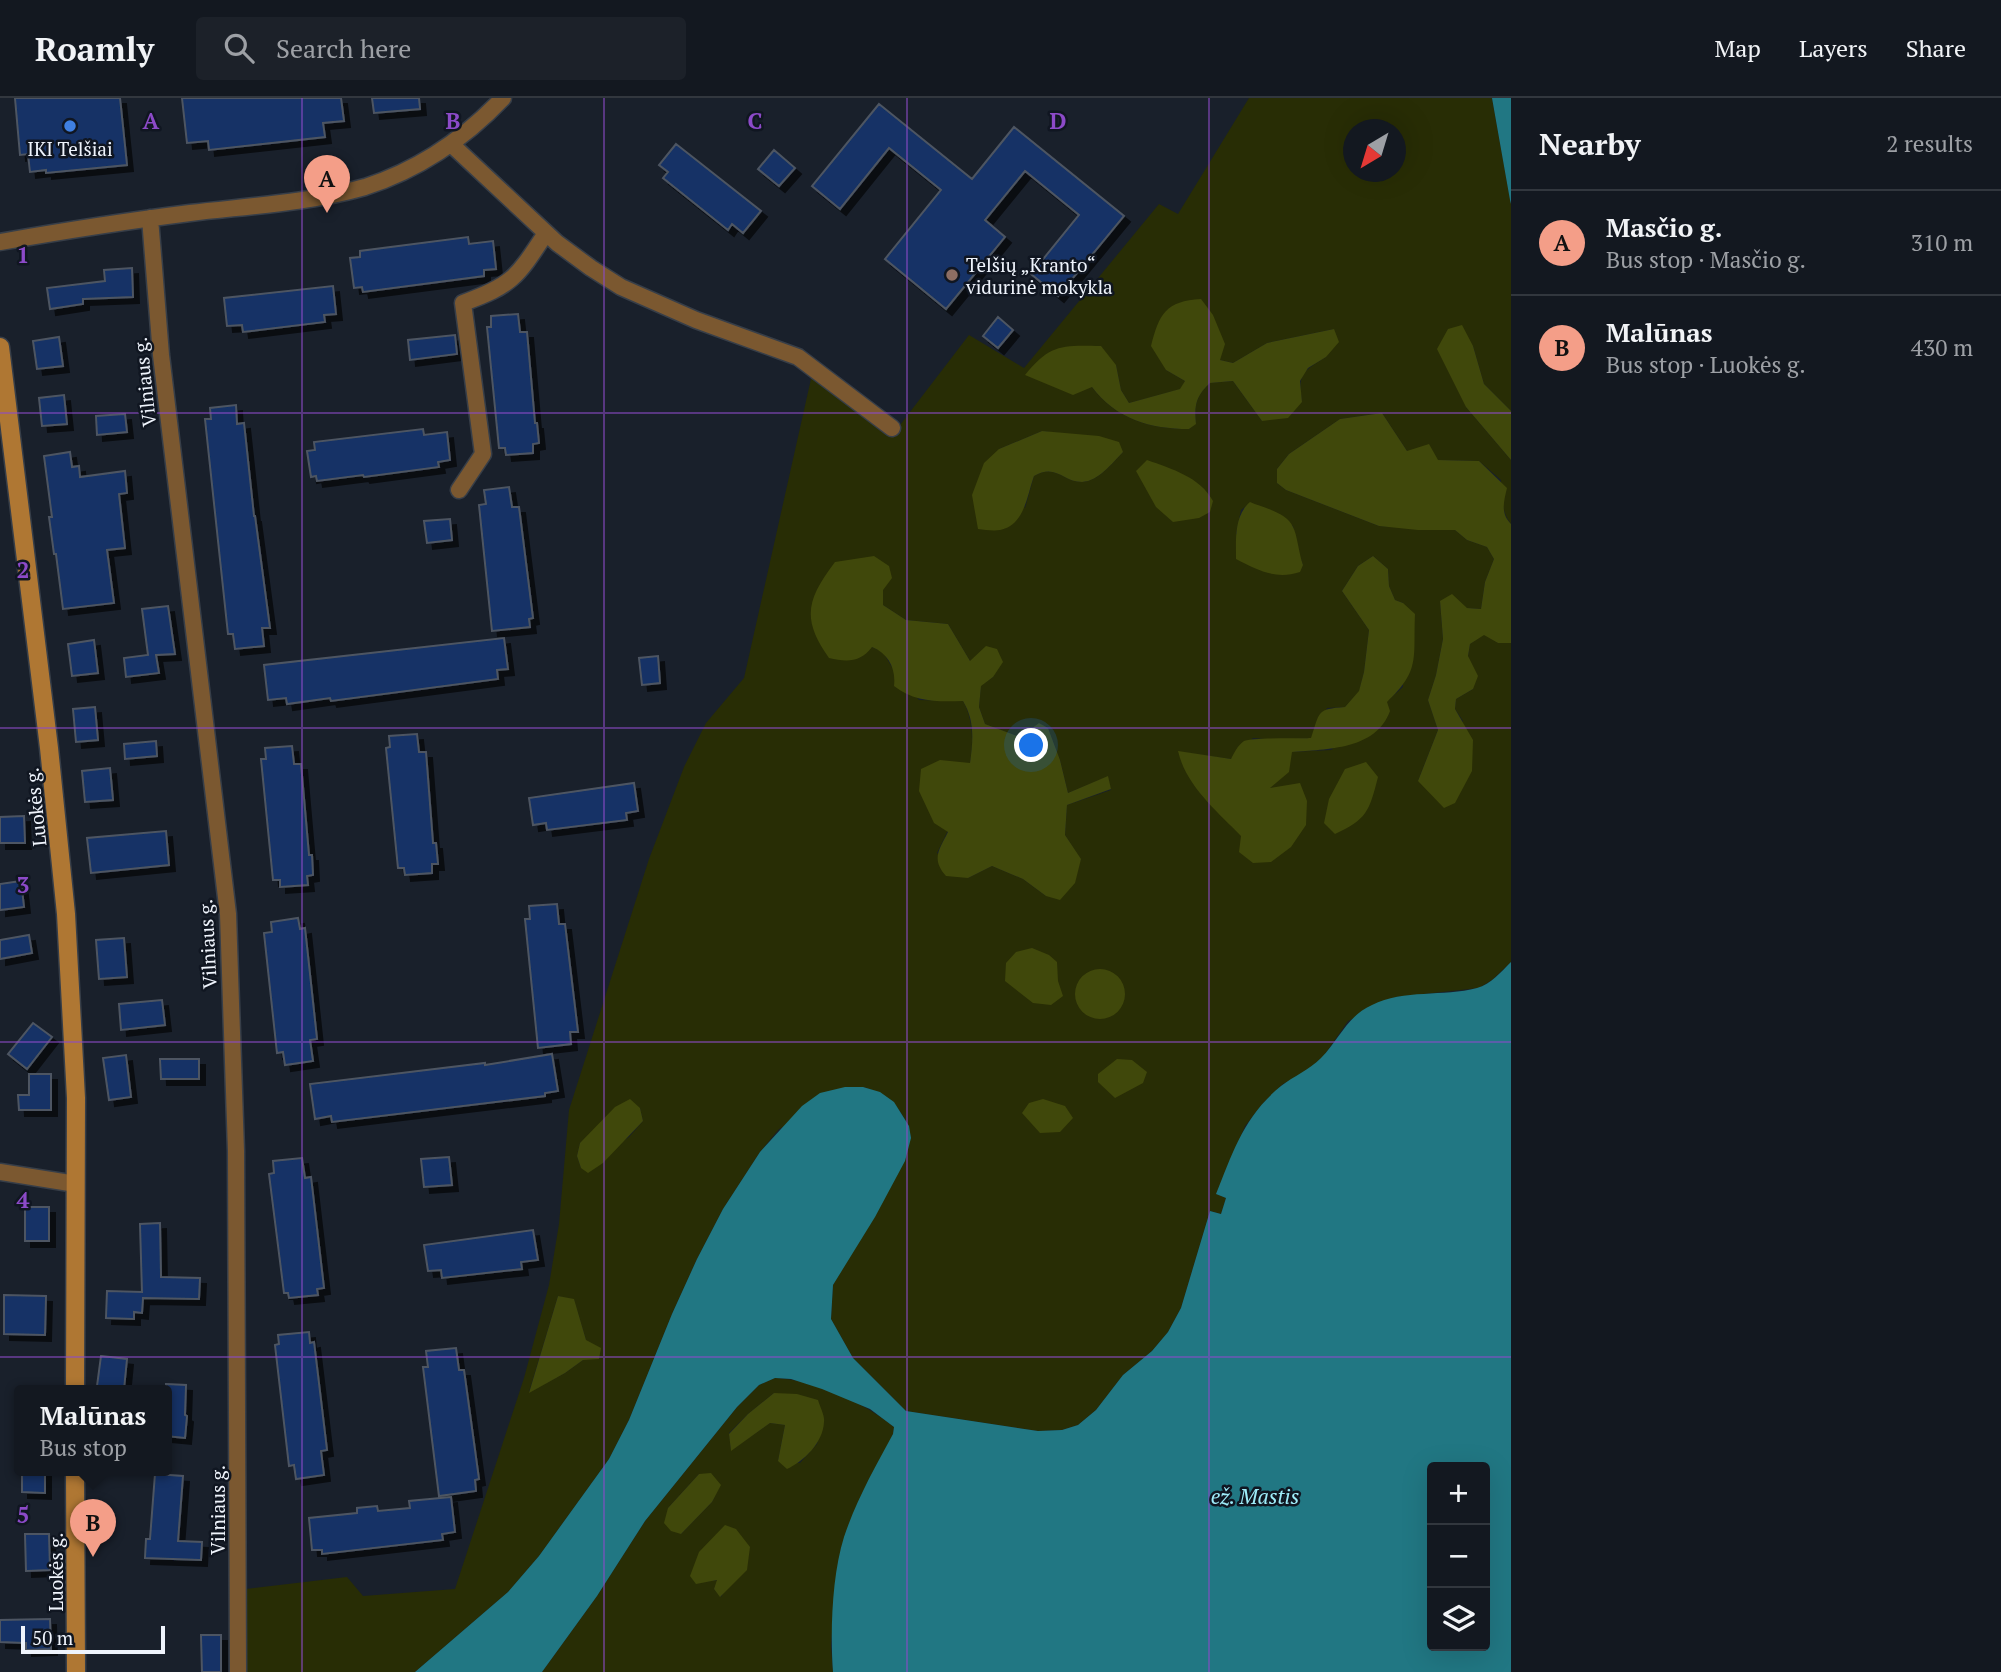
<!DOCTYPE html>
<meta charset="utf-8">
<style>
body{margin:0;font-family:"PT Serif",serif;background:#1c2129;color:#f1f3f6}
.controls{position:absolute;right:21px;bottom:21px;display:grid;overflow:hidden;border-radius:7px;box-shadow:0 7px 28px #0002}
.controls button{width:63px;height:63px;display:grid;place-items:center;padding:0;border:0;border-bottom:2px solid #32373e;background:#131820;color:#f1f3f6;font:35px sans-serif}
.compass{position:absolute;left:1343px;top:21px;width:63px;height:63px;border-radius:50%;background:#131820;box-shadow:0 7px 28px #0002;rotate:218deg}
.scale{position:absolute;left:21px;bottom:18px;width:144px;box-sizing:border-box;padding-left:7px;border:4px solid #eff4fc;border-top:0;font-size:19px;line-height:24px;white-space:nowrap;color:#eff4fc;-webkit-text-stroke:5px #101621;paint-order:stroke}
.you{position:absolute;left:1032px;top:648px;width:24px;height:24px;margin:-18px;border:5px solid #fff;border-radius:50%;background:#1a73e8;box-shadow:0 0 0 10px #1a73e833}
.badge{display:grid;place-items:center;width:46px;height:46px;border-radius:50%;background:#f49e88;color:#111;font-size:23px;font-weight:700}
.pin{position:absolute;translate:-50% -58px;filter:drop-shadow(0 2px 4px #0008)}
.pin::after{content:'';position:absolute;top:37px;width:24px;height:21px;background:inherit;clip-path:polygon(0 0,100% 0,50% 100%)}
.popup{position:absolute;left:14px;top:1287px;width:158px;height:91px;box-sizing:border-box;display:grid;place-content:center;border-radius:7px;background:#131820;filter:drop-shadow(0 2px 5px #0005);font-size:23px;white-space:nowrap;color:#9da0a5}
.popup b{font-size:26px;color:#f1f3f6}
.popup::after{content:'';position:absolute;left:50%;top:100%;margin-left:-14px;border:14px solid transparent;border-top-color:#131820}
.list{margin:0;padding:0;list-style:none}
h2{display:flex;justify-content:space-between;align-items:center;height:91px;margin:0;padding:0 28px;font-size:30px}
h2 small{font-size:23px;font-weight:400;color:#9da0a5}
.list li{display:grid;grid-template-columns:46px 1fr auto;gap:21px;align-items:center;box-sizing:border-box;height:105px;padding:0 28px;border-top:2px solid #32373e}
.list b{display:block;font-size:26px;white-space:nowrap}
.list p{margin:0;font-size:23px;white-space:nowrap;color:#9da0a5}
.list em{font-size:23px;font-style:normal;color:#9da0a5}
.icon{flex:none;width:38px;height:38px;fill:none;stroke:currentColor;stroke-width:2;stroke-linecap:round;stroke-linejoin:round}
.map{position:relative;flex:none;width:1511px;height:1574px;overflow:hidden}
header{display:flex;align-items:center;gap:42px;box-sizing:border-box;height:98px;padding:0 35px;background:#131820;border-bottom:2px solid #32373e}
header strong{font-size:33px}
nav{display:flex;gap:38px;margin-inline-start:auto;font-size:24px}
.search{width:490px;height:63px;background:#1c2129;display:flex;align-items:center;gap:18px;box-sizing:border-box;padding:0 24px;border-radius:7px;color:#9da0a5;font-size:26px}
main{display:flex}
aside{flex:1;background:#131820}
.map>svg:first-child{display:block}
.green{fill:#282d05;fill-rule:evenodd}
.forest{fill:#40480b}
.water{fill:#217783;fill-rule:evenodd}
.building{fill:#123166;stroke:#4d5562;stroke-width:2;filter:url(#shadow)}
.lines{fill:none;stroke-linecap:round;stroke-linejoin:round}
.street-casing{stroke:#373e48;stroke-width:19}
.secondary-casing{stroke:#373e48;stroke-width:21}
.street{stroke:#7b5830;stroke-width:16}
.secondary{stroke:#af7733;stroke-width:18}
.grid{fill:none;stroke:#8c4ac8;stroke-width:2;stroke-opacity:0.55}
.shop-dot{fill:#3f7fe0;stroke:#101621;stroke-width:2.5}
.education-dot{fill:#8d6e63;stroke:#101621;stroke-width:2.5}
.labels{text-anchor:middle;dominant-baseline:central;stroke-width:5;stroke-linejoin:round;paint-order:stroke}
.poi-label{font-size:19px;fill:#eff4fc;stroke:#101621}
.street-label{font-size:19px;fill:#eff4fc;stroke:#101621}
.water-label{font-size:21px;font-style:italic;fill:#9eecf9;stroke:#101621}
.grid-label{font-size:23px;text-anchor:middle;font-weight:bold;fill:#8c4ac8;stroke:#101621;stroke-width:5;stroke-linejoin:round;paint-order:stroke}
</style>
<header>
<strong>Roamly</strong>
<div class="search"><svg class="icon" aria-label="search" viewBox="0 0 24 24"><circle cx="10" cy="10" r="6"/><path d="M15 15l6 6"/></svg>Search here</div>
<nav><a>Map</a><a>Layers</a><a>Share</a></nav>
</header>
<main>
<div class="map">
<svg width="1511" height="1574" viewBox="0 0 1511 1574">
<defs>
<filter id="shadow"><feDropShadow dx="6" dy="6" stdDeviation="0" flood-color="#0009"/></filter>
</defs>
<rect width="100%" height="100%" fill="#19202b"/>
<path class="green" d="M1249,0h243l19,106v207l-27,-27 -11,-38 -7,61 45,53v64c-10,-12 -9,-29 -10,-44l-22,-19 -42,-1 -30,-9 -25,-38 -42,6 -51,35 -12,15v14l9,7 93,36 76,4 12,10 20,7 7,12 -9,23 -4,27 -14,-1 -27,-7 3,38 -7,36 -8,25 10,30 -20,51 45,-60 -8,-12 1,-10 17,-10 -5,-33 2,-12 14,-10 14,9h13v319l-19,18 -13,8 -83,9 -48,24 -25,36 -19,16 -21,11 -19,18 -19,24 -28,68 9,4 -5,16 -11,-3 -29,97 -13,24 -16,19 -29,24 -27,35 -18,15 -16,5 -24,1 -132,-20 -53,-53 -22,-39 2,-34 78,-147c-5,-28 -22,-43 -48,-51l-84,42 -19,23 -37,57 -26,50 -25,55 -43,106 -20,39 -70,97 -31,36 -93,80h-168l-1,-83 101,-12 16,19 92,-7 69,-211 25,-93 10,-61 10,-114 80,-251 35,-92 22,-44 38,-45 71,-317 85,64 69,-90 55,33 135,-164 19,10zM1353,32h42v42h-42zM1334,231l-8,28c-24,15 -28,16 -24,45l-40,19 -29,-40 -23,2c-14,13 -16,22 -14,40l-7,6c-39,0 -73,-10 -97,-42l24,-22 5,25 8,13 52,-14 4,-8 -19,-11 54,-10 13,3 34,-20zM1042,333l24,3 57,18c-11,11 -24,29 -41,30 -19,0 -26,-19 -48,-6l-9,32 -26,-59zM1250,405l43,23 4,22 6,17 -67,-31 5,-24zM874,458l9,34v15l23,15 42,4 22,37 23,16 -12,8 -2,22 6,17 35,13 19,-14 9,5 12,32 8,33 39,-16 4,13 -44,15 -2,30 16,25 -35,36 -23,-17 -31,-13 -24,12 -31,-25c21,-40 50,-110 26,-152l-44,-1 -23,-26 -13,-22 -11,-5zM1373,458l15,13 1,17 6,14 8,3v84l-72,63 -40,2 -22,37 -90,-37 52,7 22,-21 23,2 36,-2 15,-30 18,-1 14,-15 5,-20 5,-42 -27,-39 16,-25zM640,1010l3,13 -14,16 -48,31 -4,-12 3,-13zM558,1198l16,4 12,40 -3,20 -18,13 -36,19z
M775,1280c37,1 90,25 119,49l-1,7 -49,105 -9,52 -4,55 2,26h-291l55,-76 48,-75 92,-114 22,-22zM774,1295l50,28 -7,23 -17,19 -22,-2 7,-36 -15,-2 -39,27 -2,-17 19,-19zM699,1376l21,11 -8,17 -31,32 -13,-26zM750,1449l-29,50 -7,-8 4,-9 -22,3z"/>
<path class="forest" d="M1201,201l12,16 12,29 -5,16 13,3 34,-20 67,-14 5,13 -13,15 -18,11 -8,13 2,21 -14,16 -26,3 -29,-40 -23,2c-14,13 -16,22 -14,41l-7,5c-39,0 -73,-10 -97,-42l-19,8 -48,-20c25,-31 37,-30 76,-29l15,19 5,25 8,13 51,-14 5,-8 -19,-11 -15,-24c8,-32 15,-45 50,-47z
M1462,227l11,21 11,38 27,27v49l-45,-53 -29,-58 11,-20z
M1382,315l25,38 22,-7 9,16 41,1 28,27c-3,13 -7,25 4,36v119h-13l-14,-8 -14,9 -2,12 10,20 -5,13 -17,10 -1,10 18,31 -1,31 -17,32 -11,5 -26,-27 20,-51 -10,-30 8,-25 7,-36 -3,-38 12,-7 15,14 14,1 4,-27 9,-23 -7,-12 -20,-7 -12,-10h-37l-39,-4 -93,-36 -9,-7v-14l12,-15 51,-35z
M1042,333l57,5 20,6 4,10c-11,11 -24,29 -41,30 -19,0 -26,-19 -48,-6 -7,19 -9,49 -34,54 -6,1 -15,0 -22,-1l-6,-34 12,-32 15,-14z
M1147,362c25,9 53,17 66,41l-3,11 -11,6 -26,4 -17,-15 -20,-36z
M1250,404c13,6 37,10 43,25 4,7 6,27 10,38l-3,7c-25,8 -42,-2 -64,-13 0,-20 -2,-43 14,-57z
M874,458l15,10 3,12 -9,12v15l23,15 42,4 22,37 16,-15 11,3 6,13 -10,15 -12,9 -2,21 6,17 35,13 19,-14 9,5 12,32 8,33 40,-17 3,13 -44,16 -2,30 16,24 -6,24 -15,17 -14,-4 -23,-17 -31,-13 -24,12 -22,-2c-15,-17 -7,-26 2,-44l-14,-9 -15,-32 2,-22 19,-9 30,3c3,-23 5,-42 -7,-62 -26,1 -49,1 -69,-15 2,-17 -5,-32 -22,-39 -12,16 -26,15 -43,11 -28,-39 -22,-59 6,-96z
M1373,458l15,13 1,17 6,14 8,3 12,11c-2,44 6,56 -28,88l3,9c-14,39 -63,38 -98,41l-3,20 -19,16 30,-5 7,18 -1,24 -15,22 -20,15 -18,1 -14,-11 2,-16c-24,-25 -55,-50 -63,-85l53,8c3,-6 7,-14 13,-18 8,-4 54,-2 67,-3 9,-26 5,-29 34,-31l14,-16 5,-19 5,-42 -27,-39 16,-25z
M1366,664l12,15c-9,35 -11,42 -43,57l-11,-11 5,-24 16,-30z
M1032,850l17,7 8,7 1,19 5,15 -12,9 -18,-2 -28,-22 1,-18 10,-11z
M1075 896a25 25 0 1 1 50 0a25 25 0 1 1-50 0Z
M1117,961l15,1 15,12 -4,11 -28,15 -17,-16v-8z
M630,1001l10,9 3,13 -40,42 -15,10 -7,-5 -4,-12 3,-13 35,-36z
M1043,1001l22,7 8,12 -13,14 -20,1 -18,-20 7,-10z
M558,1198l16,3 12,41 15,8 -2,11 -16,1 -18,13 -36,20z
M774,1295l23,1 21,6c2,7 7,16 6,22 -1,21 -20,39 -37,47l-9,-8 7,-36 -15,-2 -39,28 -2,-17 19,-20z
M711,1375l10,12 -9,17 -31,32 -10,-3 -7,-8 4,-15 31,-34z
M725,1427l11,4 14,18 -3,23 -27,27 -6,-8 3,-9 -21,4 -6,-8 9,-24z"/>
<path class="water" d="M1492,0h19v106l-1,-4z
M1511,864v710h-678c-3,-40 -1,-97 11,-135 12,-36 31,-70 49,-103l1,-7 -24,-18 -48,-20 -31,-10 -16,-1 -16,7 -22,22 -92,114 -48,75 -55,76h-127l93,-80 31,-36 70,-97 20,-39 43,-106 25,-55 26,-50 37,-57 42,-46 18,-13 25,-6h18l17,5 14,10 15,24 2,12 -6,23 -30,56 -42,68 -2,34 22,39 53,53 132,20 24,-1 16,-5 18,-15 27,-35 29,-24 16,-19 13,-24 29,-97 11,3 5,-16 -10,-4c17,-42 28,-78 65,-108 13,-10 28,-16 40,-28 18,-18 26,-42 51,-53 32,-16 71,-8 105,-17 14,-4 24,-16 34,-26zM1432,1369h53v179h-53z"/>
<path class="building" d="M15,0h105l7,67 -81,8v-3l-16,2 -2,-18 -8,1z
M182,0h159l3,23 -21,2 2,14 -116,13 -1,-9 -21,2z
M372,0h47l1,11 -46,4z
M879,6l93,75 42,-52 110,89 -66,80 -27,-22 48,-59 -54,-44 -40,49 20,17 -59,72 -61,-50 56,-69 -52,-42 -49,61 -28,-23z
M676,46l85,67 -18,22 -11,-9 -4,6 -65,-52 5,-6 -9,-7z
M774,52l21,18 -16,18 -21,-17z
M468,139l1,7 24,-3 3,28 -12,1v6l-121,16 -1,-5 -8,1 -4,-30 10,-1v-6z
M132,170l1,29 -50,2v5l-33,5 -3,-21 58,-7 -1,-11z
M333,188l3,28 -12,1 1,7 -82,10 -1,-7 -15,1 -3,-28z
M518,216l2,18h7l8,91h2l2,20 -6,1v9l-27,2 -1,-7h-6l-12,-121h4v-11z
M998,219l15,13 -15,18 -15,-12z
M455,237l2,19 -47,6 -2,-20z
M59,239l4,29 -26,3 -4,-28z
M64,297l3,29 -25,2 -3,-28z
M236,307l1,19 7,-1 10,93h1l15,112h-8l2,18 -29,3 -2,-15h-5l-23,-215h6l-1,-11z
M125,316l2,18 -30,3 -1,-19z
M423,331l1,6 23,-3 3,28 -12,2 1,5 -75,10 -1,-2 -46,6 -1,-5 -5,1 -4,-26 8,-1 -1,-8z
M70,354l2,15 7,-1 1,11 45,-6 2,22 -8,1 6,54 -18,2 7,53 -51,6 -7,-55h-2l-5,-37h3l-8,-61z
M509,389l3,20h7l14,111 -4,1 1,8 -38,4 -13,-126 7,-1 -2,-14z
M450,421l2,21 -25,3 -3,-22z
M168,508l7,48 -19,1 3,18 -33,4 -2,-19 24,-3 -6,-46z
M504,540l4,31 -11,1 1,9 -167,22 -1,-3 -43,6 -1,-6 -18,2 -4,-35z
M94,542l4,33 -26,3 -4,-32z
M658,558l2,27 -18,2 -3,-27z
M95,609l3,33 -22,2 -3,-33z
M417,636l2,18h7l7,91h3l2,21h-6v9l-27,2 -1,-7h-6l-12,-120 4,-1 -1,-11z
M156,643l1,15 -32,3 -1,-15z
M292,648l2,18h7l8,91h3l1,20 -6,1 1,9 -28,2v-7h-7l-12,-121h5l-1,-11z
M110,670l3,32 -28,2 -3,-31z
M634,685l4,28 -12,2 1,7 -80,10 -1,-7 -13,2 -4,-27z
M24,718l1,27h-25v-26z
M166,733l3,34 -78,8 -4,-35z
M21,783l3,26 -24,3v-26z
M557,806l2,20h6l13,108h-8l1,12 -33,4 -13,-129h5l-1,-13z
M298,820l2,11 5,-1 12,111 -7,1 3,21 -28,4 -2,-13 -6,1 -13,-120 8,-1 -1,-10z
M29,837l3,18 -32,6v-19z
M124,840l3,39 -28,2 -3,-39z
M162,902l3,25 -44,5 -2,-26z
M33,925l19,14 -25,32 -19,-15z
M552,956l6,37 -13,2v3l-213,26 -1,-6 -16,3 -5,-35 175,-21v2z
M126,957l5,42 -22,3 -6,-42z
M160,961h39v20h-38z
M29,976h22v36h-32l-1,-15h11z
M449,1059l3,28 -28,2 -3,-28z
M302,1060l3,20 6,-1 13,111 -7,1 1,6 -29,3 -1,-5h-4l-15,-119 5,-1 -1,-12z
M25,1109h24v34h-24z
M160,1125l1,54 39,1 -1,21 -56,-1 -1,15 -8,-1v7l-28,-1 1,-27 35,1 -2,-68z
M533,1132l5,30 -17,2 1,7 -80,9 -1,-8 -13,1 -4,-26z
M4,1197l42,1 -1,39 -41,-1z
M309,1234l1,11 4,-1 13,108 -6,1 3,24 -28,4 -2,-14 -5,1 -14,-121 4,-1 -1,-9z
M456,1250l3,22h5l15,109 -4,1 1,11 -37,5 -16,-129h5l-2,-16z
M101,1258l26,3 -3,30 -27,-3z
M166,1286l20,1 -1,30 2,1 -2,22 -19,-2z
M22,1373h23v22l-23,-1z
M155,1376l28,2 -5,65 24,1 -1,18 -56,-2 1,-19h4z
M451,1399l4,35 -13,2 1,6 -121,14v-4h-10l-3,-32 48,-5v-5l20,-2 1,5 32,-3 -1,-7z
M25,1436h24l1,36 -24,1z
M50,1521l1,30 -25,1v-7l-26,-1v-22z
M201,1537h20v37h-19z"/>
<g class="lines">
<defs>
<path id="street" d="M451,46l106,99 34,25 30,19 75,33 102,37 94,71
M150,120l11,137 67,559 8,237 2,521
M0,144c63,-11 127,-21 190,-29 58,-7 119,-10 175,-26 53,-17 100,-49 138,-89
M459,392l24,-36 -20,-151c50,-18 54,-26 83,-70
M0,1074l76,12"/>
<path id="secondary" d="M0,249l49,401 17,166 10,184 -1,293
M75,1373l1,201"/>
</defs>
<use href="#street" class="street-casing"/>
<use href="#secondary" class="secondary-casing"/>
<use href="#street" class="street"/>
<use href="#secondary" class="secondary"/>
</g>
<path class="grid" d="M302,0v1574M604,0v1574M907,0v1574M1209,0v1574M0,315h1511M0,630h1511M0,944h1511M0,1259h1511"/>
<circle class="shop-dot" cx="70" cy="28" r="7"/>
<circle class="education-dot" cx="952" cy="177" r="7"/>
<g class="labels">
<g class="poi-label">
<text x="70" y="50">IKI Telšiai</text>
<text x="966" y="166" text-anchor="start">Telšių „Kranto“<tspan x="966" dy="22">vidurinė mokykla</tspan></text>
</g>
<g class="street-label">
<text transform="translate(144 284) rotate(-96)">Vilniaus g.</text>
<text transform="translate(35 709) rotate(-96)">Luokės g.</text>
<text transform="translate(207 846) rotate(-93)">Vilniaus g.</text>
<text transform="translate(217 1412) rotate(-90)">Vilniaus g.</text>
<text transform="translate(55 1474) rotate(-90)">Luokės g.</text>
</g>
<g class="water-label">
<text x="1255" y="1398">ež. Mastis</text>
</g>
</g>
<g class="grid-label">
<text x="151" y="31">A</text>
<text x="453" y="31">B</text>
<text x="755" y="31">C</text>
<text x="1058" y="31">D</text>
<text x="23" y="165">1</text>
<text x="23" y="480">2</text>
<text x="23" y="795">3</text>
<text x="23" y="1110">4</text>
<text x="23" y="1425">5</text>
</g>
</svg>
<div class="controls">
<button>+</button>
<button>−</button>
<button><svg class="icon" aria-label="layers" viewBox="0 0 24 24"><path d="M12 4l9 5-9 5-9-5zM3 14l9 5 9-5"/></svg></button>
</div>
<svg class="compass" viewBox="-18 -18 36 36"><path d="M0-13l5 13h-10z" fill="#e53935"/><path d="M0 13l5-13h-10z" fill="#9da0a5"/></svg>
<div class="scale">50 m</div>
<div class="you"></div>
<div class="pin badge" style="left:327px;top:115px">A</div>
<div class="pin badge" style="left:93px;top:1459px">B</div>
<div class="popup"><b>Malūnas</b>Bus stop</div>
</div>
<aside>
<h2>Nearby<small>2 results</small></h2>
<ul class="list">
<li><span class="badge">A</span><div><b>Masčio g.</b><p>Bus stop · Masčio g.</p></div><em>310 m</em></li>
<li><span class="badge">B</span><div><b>Malūnas</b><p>Bus stop · Luokės g.</p></div><em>430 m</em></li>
</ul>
</aside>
</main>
